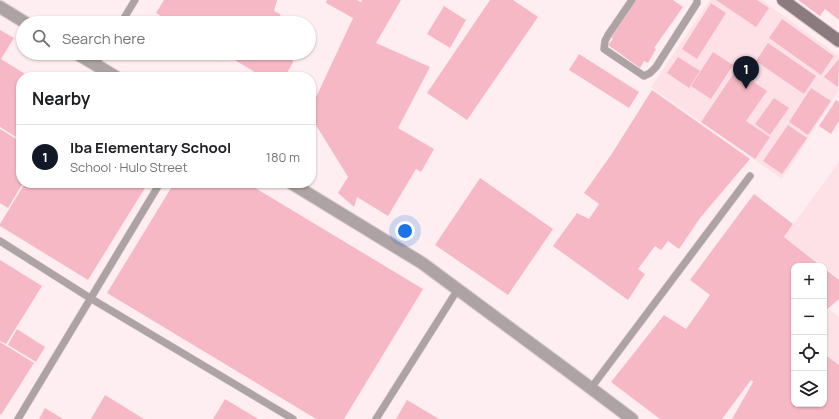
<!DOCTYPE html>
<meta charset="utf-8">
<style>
body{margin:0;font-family:Manrope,sans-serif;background:#f2f2f2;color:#202124}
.controls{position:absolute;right:12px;bottom:12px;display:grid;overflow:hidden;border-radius:8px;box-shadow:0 1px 3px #0004}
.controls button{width:36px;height:36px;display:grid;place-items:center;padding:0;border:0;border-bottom:1px solid #e0e0e0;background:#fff;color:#202124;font:20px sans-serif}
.you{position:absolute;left:405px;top:231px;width:14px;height:14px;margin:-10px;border:3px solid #fff;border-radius:50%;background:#1a73e8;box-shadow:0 0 0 6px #1a73e833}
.badge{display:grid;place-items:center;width:26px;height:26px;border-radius:50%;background:#111827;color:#fff;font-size:13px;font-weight:700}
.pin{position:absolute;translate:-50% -33px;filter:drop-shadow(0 1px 2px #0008)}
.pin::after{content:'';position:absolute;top:21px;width:14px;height:12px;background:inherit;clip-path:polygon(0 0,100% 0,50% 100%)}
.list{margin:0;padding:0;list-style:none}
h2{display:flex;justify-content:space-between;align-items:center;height:52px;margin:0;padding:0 16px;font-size:17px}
h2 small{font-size:13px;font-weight:400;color:#757577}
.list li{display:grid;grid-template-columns:26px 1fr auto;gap:12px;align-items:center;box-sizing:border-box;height:64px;padding:0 16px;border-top:1px solid #e0e0e0}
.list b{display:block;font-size:15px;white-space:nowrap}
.list p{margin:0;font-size:13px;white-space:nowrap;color:#757577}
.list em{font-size:13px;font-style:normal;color:#757577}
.icon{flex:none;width:22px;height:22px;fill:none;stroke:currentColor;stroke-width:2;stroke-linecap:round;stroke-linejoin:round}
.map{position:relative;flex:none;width:839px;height:419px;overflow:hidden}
.search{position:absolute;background:#fff;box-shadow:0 1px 3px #0004;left:16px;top:16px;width:300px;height:44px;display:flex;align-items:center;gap:10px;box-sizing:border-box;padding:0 14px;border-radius:22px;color:#757577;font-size:15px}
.panel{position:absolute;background:#fff;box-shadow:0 1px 3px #0004;left:16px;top:72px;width:300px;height:116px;border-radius:16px}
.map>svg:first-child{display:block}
.built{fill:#fde1e7}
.building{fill:#f7b8c6}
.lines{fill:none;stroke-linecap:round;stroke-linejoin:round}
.lane-casing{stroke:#dbcccf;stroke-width:8}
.street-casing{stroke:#dbcccf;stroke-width:14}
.secondary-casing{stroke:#dbcccf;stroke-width:14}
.lane{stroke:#ada2a4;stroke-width:7}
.street{stroke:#ada2a4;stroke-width:12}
.secondary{stroke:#8b7b7e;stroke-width:12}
</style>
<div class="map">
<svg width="839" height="419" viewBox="0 0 839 419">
<rect width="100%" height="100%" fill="#feeef1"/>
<path class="built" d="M710,0h52l77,56v34l-57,89 -131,-92z
M839,162v116l-55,-41z
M829,309l10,8v48l-15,-11v-39z"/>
<path class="building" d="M164,0h113l-3,11 6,3 2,9h-110l-16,-10z
M327,0h30l4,2 1,-2h39l-25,43 54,24 -32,61 36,21 -13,23 -5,-3 -28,47 -31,-19 -3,10 -16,-14 10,-16 -37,-60v-9l42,-90 -27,-15z
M490,0h23l25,17 -71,103 -40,-27z
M634,0h39l10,7 -29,41 2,1 -8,14 -4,-2 -4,7 -32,-23 5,-6 -4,-3z
M716,0h41l12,8 -13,19z
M798,0h41v20l-14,-11 2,-3 -7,10z
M711,3l15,10 -29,46 -15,-10z
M444,6l22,14 -16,28 -23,-14z
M782,19l52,37 -13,19 -52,-37z
M0,30l14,8 -13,21 29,18h-9v63l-21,-13z
M768,43l48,33 -12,18 -48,-33z
M713,52l20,13 -22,34 -20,-13z
M223,53h68l2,9 -8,15h-22z
M579,54l60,38 -10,16 -60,-38z
M678,57l22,14 -11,17 -22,-15z
M838,60l1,1 -1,26 -14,-10z
M736,70l31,21 -21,30 24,16 -15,22 -54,-37z
M811,88l20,13 -23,34 -19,-13z
M652,90l98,69 -50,59 -21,31 -11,-8 -7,9 -6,-4 -17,23 7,5 -17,26 -75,-54 24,-33 12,6 10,-15 -15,-11 27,-38z
M774,98l15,10 -19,27 -15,-11z
M836,100l3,2v19l-8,13 -12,-8z
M788,125l19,13 -25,36 -19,-13z
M0,129l21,13v41h2l-15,25 -8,-5z
M480,178l73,51 -45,66 -73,-50z
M25,183h123l-60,97 -88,-54v-2z
M174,183h73l176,106 -79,130h-28l-209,-126z
M754,194l39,30 -9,13 37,29h-27v138h30v-50l15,11v54h-107l21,-37 -2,-2 -29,39h-62l-49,-37 53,-67 22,14 24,-34 -20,-15z
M0,260l42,26 -36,58 -6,-3z
M824,268l15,12v19l-15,13z
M17,329l28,18 -9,15 -28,-17z
M0,342l34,21 -33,52 -1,-1z
M105,395l39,24h-53z
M225,399l33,20h-45z
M407,400l32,19h-43z
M45,408l18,11h-24z"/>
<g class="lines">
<defs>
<path id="lane" d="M632,0l-24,35 -3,6 -1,8 40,27 6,-3 6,-6 41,-64v-3
M121,23l14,-23
M95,65l7,-12
M0,241l90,57 203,121
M591,388l159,-212
M18,419l142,-236
M376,419l82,-130"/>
<path id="street" d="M0,7l26,16
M76,53l40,24
M291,183l131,80 146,108 64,48"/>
<path id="secondary" d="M783,0l56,41"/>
</defs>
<use href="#lane" class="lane-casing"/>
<use href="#street" class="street-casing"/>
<use href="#secondary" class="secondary-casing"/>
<use href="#lane" class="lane"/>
<use href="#street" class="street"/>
<use href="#secondary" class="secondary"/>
</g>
</svg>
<div class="controls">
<button>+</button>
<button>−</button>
<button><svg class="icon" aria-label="locate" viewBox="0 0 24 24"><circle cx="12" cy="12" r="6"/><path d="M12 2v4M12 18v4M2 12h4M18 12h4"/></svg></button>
<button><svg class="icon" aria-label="layers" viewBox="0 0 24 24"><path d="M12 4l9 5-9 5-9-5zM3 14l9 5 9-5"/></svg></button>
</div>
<div class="you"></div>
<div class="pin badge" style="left:746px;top:89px">1</div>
<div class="search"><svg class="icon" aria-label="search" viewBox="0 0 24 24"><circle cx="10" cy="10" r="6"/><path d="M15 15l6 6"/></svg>Search here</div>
<section class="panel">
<h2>Nearby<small></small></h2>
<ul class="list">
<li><span class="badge">1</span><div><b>Iba Elementary School</b><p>School · Hulo Street</p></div><em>180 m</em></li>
</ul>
</section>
</div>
